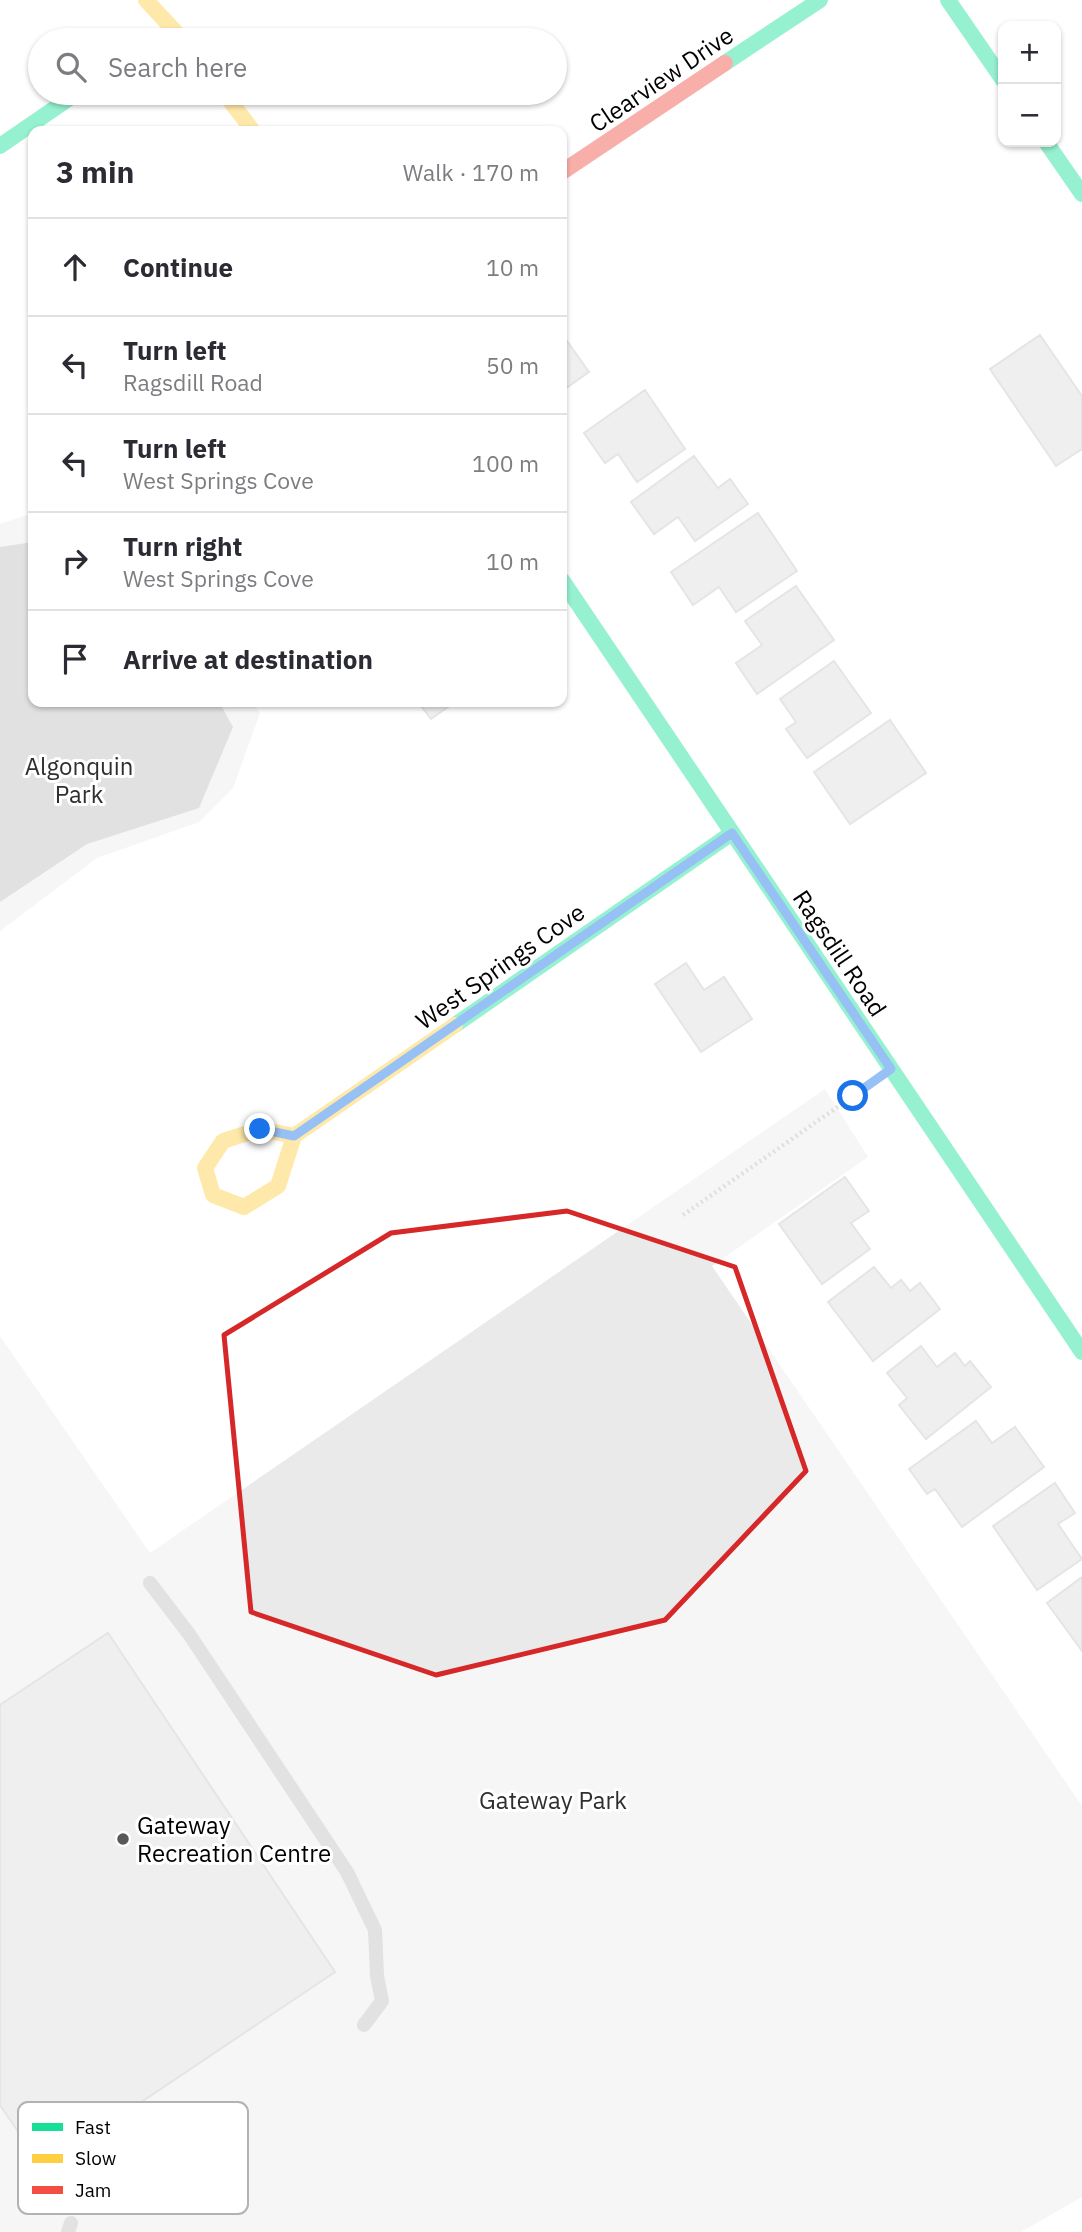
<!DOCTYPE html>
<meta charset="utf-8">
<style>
body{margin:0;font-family:"IBM Plex Sans",sans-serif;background:#f2f2f3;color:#2b2b33}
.controls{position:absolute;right:21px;top:21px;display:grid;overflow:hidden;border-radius:14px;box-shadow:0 2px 5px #0004}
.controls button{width:63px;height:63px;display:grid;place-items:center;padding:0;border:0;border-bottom:2px solid #e1e1e2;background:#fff;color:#2b2b33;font:35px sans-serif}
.stop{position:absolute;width:21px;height:21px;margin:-16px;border:5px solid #1a73e8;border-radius:50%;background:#fff}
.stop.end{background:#1a73e8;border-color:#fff;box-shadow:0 2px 7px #0008}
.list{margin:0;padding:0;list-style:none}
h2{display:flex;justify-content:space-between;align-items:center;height:91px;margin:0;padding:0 28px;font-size:30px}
h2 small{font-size:23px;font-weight:400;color:#7c7c81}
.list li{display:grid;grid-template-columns:46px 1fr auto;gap:21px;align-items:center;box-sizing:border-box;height:98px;padding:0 28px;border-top:2px solid #e1e1e2}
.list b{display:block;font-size:26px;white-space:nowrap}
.list p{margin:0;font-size:23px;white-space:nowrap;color:#7c7c81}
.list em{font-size:23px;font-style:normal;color:#7c7c81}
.icon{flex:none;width:38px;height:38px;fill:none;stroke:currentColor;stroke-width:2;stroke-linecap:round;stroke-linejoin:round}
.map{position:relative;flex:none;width:1082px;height:2232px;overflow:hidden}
.search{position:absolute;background:#fff;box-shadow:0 2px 5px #0004;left:28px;top:28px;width:539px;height:77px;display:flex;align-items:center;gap:18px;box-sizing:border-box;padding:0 24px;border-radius:38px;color:#7c7c81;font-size:26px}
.panel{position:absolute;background:#fff;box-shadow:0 2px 5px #0004;left:28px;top:126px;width:539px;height:581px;border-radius:14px}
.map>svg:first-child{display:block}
.green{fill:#eaeaea}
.water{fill:#bcbcbc}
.building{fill:#dcdcdc;stroke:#c5c5c5;stroke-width:2}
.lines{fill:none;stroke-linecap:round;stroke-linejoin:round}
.path{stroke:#b8b8b8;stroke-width:4.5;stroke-dasharray:2 3.5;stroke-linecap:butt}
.lane{stroke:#bebebe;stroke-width:14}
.fast{stroke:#16e098;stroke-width:16}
.slow{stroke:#ffcf43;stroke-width:16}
.jam{stroke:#f24e42;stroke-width:16}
.route{stroke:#1a73e8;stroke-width:9}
.marked{fill:none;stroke:#d62828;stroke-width:5;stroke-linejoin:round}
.poi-dot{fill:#595959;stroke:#fff;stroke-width:2.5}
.labels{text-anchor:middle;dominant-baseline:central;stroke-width:6;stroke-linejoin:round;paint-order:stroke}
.street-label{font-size:24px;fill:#000;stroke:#fff}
.park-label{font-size:24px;fill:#2f2f2f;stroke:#fff}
.poi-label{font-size:24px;fill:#000;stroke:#fff;text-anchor:start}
.key{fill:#fff;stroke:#b2b2b2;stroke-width:2}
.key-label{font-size:19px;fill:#000}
</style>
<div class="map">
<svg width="1082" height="2232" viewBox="0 0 1082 2232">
<rect width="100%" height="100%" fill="#fff"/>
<path class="green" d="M33,513v189h220l7,11 -27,75 -34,34 -102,36 -97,73v-407z
M825,1089l43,68 -156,109 370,540v391l-61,35h-1021v-896l150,217z"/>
<path class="water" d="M33,542v160h186l14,25 -34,81 -112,36 -87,58v-355z"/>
<path class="building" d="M562,334l27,38 -27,19z
M1040,335l42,61v53l-26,17 -66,-97z
M645,390l40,59 -48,33 -19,-28 -13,9 -21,-30z
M694,456l24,32 12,-9 18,25 -53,37 -17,-24 -24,17 -23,-32z
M758,513l39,58 -61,41 -17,-25 -26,18 -22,-33z
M796,586l38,54 -77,54 -21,-31 26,-18 -17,-24z
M834,661l37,52 -64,45 -21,-29 10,-7 -16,-23z
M418,702h37l-24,17z
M890,720l36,53 -76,51 -36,-52z
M686,963l18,27 20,-13 28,42 -51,33 -46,-68z
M845,1177l24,34 -18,12 19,26 -48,35 -43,-60z
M874,1267l17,21 10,-8 9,11 10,-8 20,26 -67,52 -45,-59z
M921,1346l16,21 18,-14 10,13 5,-5 21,26 -65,52 -27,-34 8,-7 -20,-25z
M976,1421l16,22 23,-16 29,40 -82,60 -27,-38 -8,5 -18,-25z
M1055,1483l20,30 -17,11 24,35 -45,31 -44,-64z
M1082,1577v74l-35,-48z
M108,1633l227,339 -292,196 -43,-63v-400z"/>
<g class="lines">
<path class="path" d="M683,1215l179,-125"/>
<path class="lane" d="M150,1583l39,51 158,238 28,58 2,46 5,25 -18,24
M68,2232l3,-9"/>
<path class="fast" d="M948,0l55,80
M725,63l95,-63
M1046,142l36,52
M0,146l77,-53
M562,580l520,772
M455,1025l277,-192"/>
<path class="slow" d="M146,0l37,40
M224,93l29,38
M294,1136l-16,50 -34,21 -31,-12 -8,-27 18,-27 37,-12 34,7 161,-111"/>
<path class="jam" d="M562,172l163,-109"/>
</g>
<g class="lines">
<path class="route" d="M260,1129l34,7 438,-303 159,236 -38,27"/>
</g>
<path d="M0 0H1082V2232H0ZM567,1211l168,56 71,204 -141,149 -229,55 -185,-63 -27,-277 167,-102z" fill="#fff" fill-opacity=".55" fill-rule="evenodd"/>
<path class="marked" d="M567,1211l168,56 71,204 -141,149 -229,55 -185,-63 -27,-277 167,-102z"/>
<circle class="poi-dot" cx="123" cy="1839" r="7"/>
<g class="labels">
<g class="street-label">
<text transform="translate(661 79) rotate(-34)">Clearview Drive</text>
<text transform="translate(840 953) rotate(56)">Ragsdill Road</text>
<text transform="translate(500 966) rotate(-35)">West Springs Cove</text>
</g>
<g class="park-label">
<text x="79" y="766">Algonquin<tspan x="79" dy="28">Park</tspan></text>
<text x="553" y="1800">Gateway Park</text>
</g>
<g class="poi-label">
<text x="137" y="1825">Gateway<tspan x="137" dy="28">Recreation Centre</tspan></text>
</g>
</g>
<rect x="18" y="2102" width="230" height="112" rx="10" class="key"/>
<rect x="32" y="2123" width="31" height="8" fill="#16e098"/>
<rect x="32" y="2154" width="31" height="9" fill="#ffcf43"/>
<rect x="32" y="2186" width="31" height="8" fill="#f24e42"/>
<g class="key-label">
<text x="75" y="2134">Fast</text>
<text x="75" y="2165">Slow</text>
<text x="75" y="2197">Jam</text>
</g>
</svg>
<div class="controls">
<button>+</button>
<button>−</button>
</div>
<div class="stop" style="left:853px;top:1096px"></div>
<div class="stop end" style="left:260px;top:1129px"></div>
<div class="search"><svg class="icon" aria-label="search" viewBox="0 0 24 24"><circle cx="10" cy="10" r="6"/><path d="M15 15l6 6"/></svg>Search here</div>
<section class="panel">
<h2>3 min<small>Walk · 170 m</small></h2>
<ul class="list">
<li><svg class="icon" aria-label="ahead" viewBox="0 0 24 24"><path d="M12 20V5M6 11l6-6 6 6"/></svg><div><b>Continue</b></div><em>10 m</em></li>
<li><svg class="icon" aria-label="left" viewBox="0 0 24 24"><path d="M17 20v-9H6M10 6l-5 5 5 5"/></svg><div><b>Turn left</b><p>Ragsdill Road</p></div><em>50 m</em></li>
<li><svg class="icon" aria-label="left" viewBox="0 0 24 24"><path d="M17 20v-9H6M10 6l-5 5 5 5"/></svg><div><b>Turn left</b><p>West Springs Cove</p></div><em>100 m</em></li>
<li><svg class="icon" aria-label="right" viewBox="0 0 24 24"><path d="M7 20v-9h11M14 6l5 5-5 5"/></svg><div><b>Turn right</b><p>West Springs Cove</p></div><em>10 m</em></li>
<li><svg class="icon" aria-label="arrive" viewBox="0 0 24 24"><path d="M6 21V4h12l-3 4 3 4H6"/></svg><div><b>Arrive at destination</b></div></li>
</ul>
</section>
</div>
